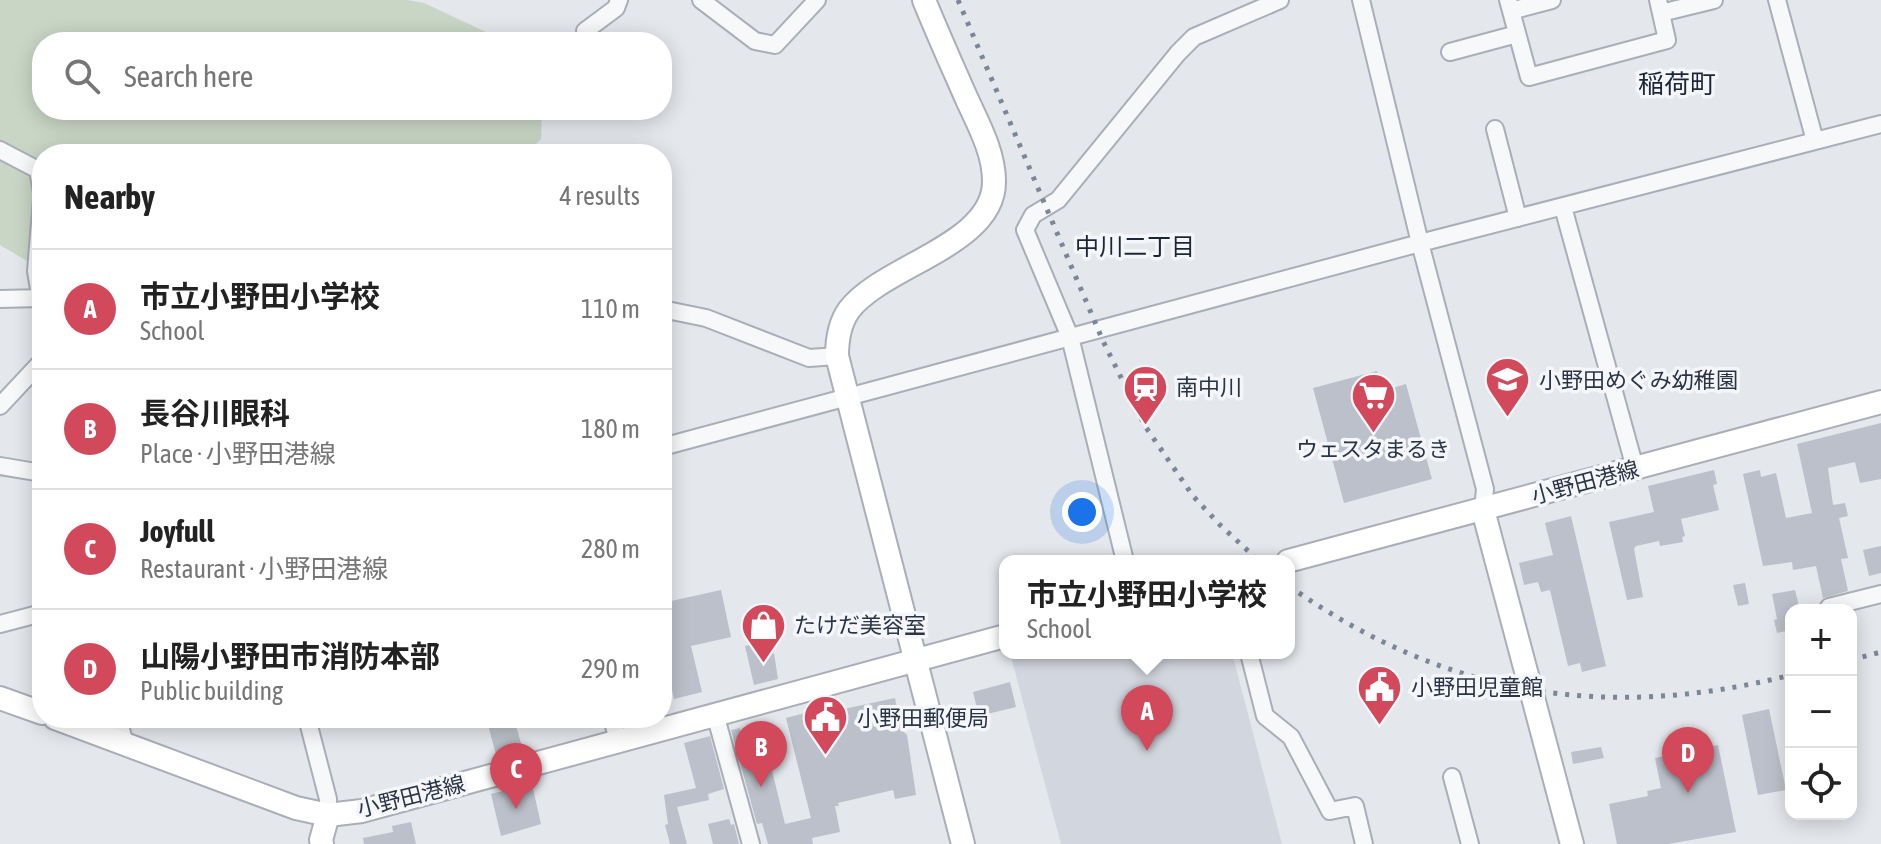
<!DOCTYPE html>
<meta charset="utf-8">
<style>
body{margin:0;font-family:"Asap Condensed","Noto Sans JP",sans-serif;background:#f2f2f2;color:#222}
.controls{position:absolute;right:24px;bottom:24px;display:grid;overflow:hidden;border-radius:16px;box-shadow:0 4px 20px #0003}
.controls button{width:72px;height:72px;display:grid;place-items:center;padding:0;border:0;border-bottom:2px solid #e0e0e0;background:#fff;color:#222;font:40px sans-serif}
.you{position:absolute;left:1082px;top:512px;width:28px;height:28px;margin:-20px;border:6px solid #fff;border-radius:50%;background:#1a73e8;box-shadow:0 0 0 12px #1a73e833}
.badge{display:grid;place-items:center;width:52px;height:52px;border-radius:50%;background:#d1495b;color:#fff;font-size:26px;font-weight:700}
.pin{position:absolute;translate:-50% -66px;filter:drop-shadow(0 2px 4px #0008)}
.pin::after{content:'';position:absolute;top:42px;width:28px;height:24px;background:inherit;clip-path:polygon(0 0,100% 0,50% 100%)}
.popup{position:absolute;left:999px;top:555px;width:296px;height:104px;box-sizing:border-box;display:grid;place-content:center;border-radius:16px;background:#fff;filter:drop-shadow(0 2px 6px #0005);font-size:26px;white-space:nowrap;color:#767676}
.popup b{font-size:30px;color:#222}
.popup::after{content:'';position:absolute;left:50%;top:100%;margin-left:-16px;border:16px solid transparent;border-top-color:#fff}
.list{margin:0;padding:0;list-style:none}
h2{display:flex;justify-content:space-between;align-items:center;height:104px;margin:0;padding:0 32px;font-size:34px}
h2 small{font-size:26px;font-weight:400;color:#767676}
.list li{display:grid;grid-template-columns:52px 1fr auto;gap:24px;align-items:center;box-sizing:border-box;height:120px;padding:0 32px;border-top:2px solid #e0e0e0}
.list b{display:block;font-size:30px;white-space:nowrap}
.list p{margin:0;font-size:26px;white-space:nowrap;color:#767676}
.list em{font-size:26px;font-style:normal;color:#767676}
.icon{flex:none;width:44px;height:44px;fill:none;stroke:currentColor;stroke-width:2;stroke-linecap:round;stroke-linejoin:round}
.map{position:relative;flex:none;width:1881px;height:844px;overflow:hidden}
.search{position:absolute;background:#fff;box-shadow:0 4px 20px #0003;left:32px;top:32px;width:640px;height:88px;display:flex;align-items:center;gap:20px;box-sizing:border-box;padding:0 28px;border-radius:32px;color:#767676;font-size:30px}
.panel{position:absolute;background:#fff;box-shadow:0 4px 20px #0003;left:32px;top:144px;width:640px;height:584px;border-radius:32px}
.map>svg:first-child{display:block}
.built{fill:#d2d6de}
.green{fill:#c9d6c5}
.building{fill:#bbc0ca}
.lines{fill:none;stroke-linecap:round;stroke-linejoin:round}
.street-casing{stroke:#a9aeb7;stroke-width:20}
.secondary-casing{stroke:#a9aeb7;stroke-width:26}
.street{stroke:#f7f8fa;stroke-width:16}
.secondary{stroke:#fff;stroke-width:22}
.rail{stroke:#7d8696;stroke-width:5;stroke-dasharray:4 8;stroke-linecap:butt}
.labels{text-anchor:middle;dominant-baseline:central;stroke-width:7;stroke-linejoin:round;paint-order:stroke}
.poi-label{font-size:22px;fill:#2b3445;stroke:#f4f6f9;text-anchor:start}
.street-label{font-size:22px;fill:#2b3445;stroke:#f4f6f9}
.neighbourhood-label{font-size:24px;fill:#1d2536;stroke:#f4f6f9}
.quarter-label{font-size:26px;fill:#1d2536;stroke:#f4f6f9}
</style>
<div class="map">
<svg width="1881" height="844" viewBox="0 0 1881 844">
<rect width="100%" height="100%" fill="#e4e7ec"/>
<path class="built" d="M1027,653h205l50,191h-221l-50,-187z"/>
<path class="green" d="M0,0h407l17,3 83,39h-465v68h500l-1,29 -15,15h-484v116l-42,-25z"/>
<path class="building" d="M1377,371l5,20 24,-7 26,95 -88,24 -31,-115z
M1881,423v56l-21,4 -5,-21 -27,6 5,37 12,-2 3,13 -9,2 9,40 -7,1 7,32 -25,7 -7,-32 -23,4 -1,-8 -29,4 -20,-92 17,-4 1,7 15,-4 10,45 26,-5 -15,-69z
M1714,470l3,14 -4,1 6,25 -38,9 4,17 -3,1 1,5 -23,4 -1,-5 -23,5 -2,3 9,48 -16,3 -18,-78 45,-10 -6,-26z
M1571,516l35,150 -24,6 -2,-9 -12,3 -18,-76 -9,2 -3,-10 -14,3 -5,-22 34,-8 -8,-32z
M1881,546v27l-12,3 -6,-26z
M1745,583l4,21 -11,2 -5,-21z
M721,590l10,47 -40,9 11,46 -28,7 -12,-56v-40z
M1795,590l5,20h-9v20l-14,3 -3,-13 3,-1 -5,-25z
M760,643l3,12 11,-2 4,26 -24,6 -9,-39z
M1010,682l6,25 -37,9 -6,-24z
M895,698l6,31 6,6 9,60 -21,4 -2,-9 -55,13 1,3h-4l5,26 -28,6 1,6h-45l-6,-21 -5,1 -26,-94 9,-2 7,27 20,-5 18,74 26,-6 -25,-100 57,-15 1,6z
M1769,709l17,81 -28,5 -16,-80z
M486,718h28l8,29 -26,7z
M710,736l14,53 -16,5 1,6 -32,7 10,37h-17l-5,-19 3,-1 -4,-29 32,-7 -12,-45z
M1718,745l18,87 -68,12h-51l-8,-40 39,-8 -1,-5 14,-3 -6,-30z
M1601,747l3,11 -31,6 -2,-12z
M532,784l9,40 -40,12 -10,-42z
M729,819l2,6 3,-1 5,20h-26l-5,-20z
M411,822l5,22h-52l-1,-6 30,-6 -1,-6z"/>
<g class="lines">
<defs>
<path id="street" d="M701,0l54,41 20,4 42,-45
M1361,0l59,243 65,246 -2,21
M1508,0l21,77 138,-37 -9,-40
M1777,0l38,141
M1511,11l41,-11
M1661,13l53,-13
M585,31l31,-23 3,-8
M1450,52l67,-18
M1495,129l23,89
M0,150l38,20 4,23
M42,199l-6,72 6,36
M1563,207l72,261
M0,299l41,-1
M662,309l44,9 103,40 28,-2
M0,406l42,-45
M662,447l758,-204 461,-119
M0,466l42,7
M1125,561l-55,-224 -45,-107 8,-15 25,-15 120,-147 16,-16 86,-37
M1829,607l52,-13
M0,624l42,-11
M1249,653l16,63 26,21 39,74 25,-5 9,38
M715,714l36,130
M118,718l7,26
M307,718l21,81v16
M612,718l6,23
M1452,777l18,67"/>
<path id="secondary" d="M924,0c13,32 27,63 41,95 12,27 29,56 29,86 1,64 -111,84 -145,129 -10,14 -12,30 -12,46l126,488
M1483,510l89,334
M1288,561l593,-159
M0,698l42,15
M55,718l241,90 32,7 34,-4 643,-175
M322,844l-1,-4 7,-25"/>
</defs>
<use href="#street" class="street-casing"/>
<use href="#secondary" class="secondary-casing"/>
<use href="#street" class="street"/>
<use href="#secondary" class="secondary"/>
<path class="rail" d="M958,0l145,341 42,85 48,70 27,29 39,36
M1289,586c156,110 317,136 502,89
M1851,660l30,-8"/>
</g>
<defs>
<symbol id="school-pin" viewBox="-11 -11 22 30"><path d="M0 17L-7.5 6A9.5 9.5 0 1 1 7.5 6Z" fill="#d1495b" stroke="#f4f6f9"/><path d="M0-5L7-2L0 1L-7-2ZM-4 1L0 2.5L4 1V4Q0 6-4 4Z" fill="#fff"/></symbol>
<symbol id="station-pin" viewBox="-11 -11 22 30"><path d="M0 17L-7.5 6A9.5 9.5 0 1 1 7.5 6Z" fill="#d1495b" stroke="#f4f6f9"/><path d="M-3-6H3Q5-6 5-4V2Q5 4 3 4L4.5 6H3L1.5 4h-3L-3 6H-4.5L-3 4Q-5 4-5 2V-4Q-5-6-3-6ZM-3.5-4v3h7v-3ZM-3.5 1v1.5H-2V1ZM2 1v1.5H3.5V1Z" fill="#fff"/></symbol>
<symbol id="supermarket-pin" viewBox="-11 -11 22 30"><path d="M0 17L-7.5 6A9.5 9.5 0 1 1 7.5 6Z" fill="#d1495b" stroke="#f4f6f9"/><path d="M-6-5.5h2.5l.6 2H6L4.5 2H-2.5L-4.4-4H-6ZM-1.5 3.2a1.3 1.3 0 1 0 .1 0ZM3 3.2a1.3 1.3 0 1 0 .1 0Z" fill="#fff"/></symbol>
<symbol id="shop-pin" viewBox="-11 -11 22 30"><path d="M0 17L-7.5 6A9.5 9.5 0 1 1 7.5 6Z" fill="#d1495b" stroke="#f4f6f9"/><path d="M-5-2.5h2.3a2.7 3.5 0 0 1 5.4 0H5L5.5 6h-11ZM-1.5-2.5h3a1.5 2.3 0 0 0-3 0Z" fill="#fff"/></symbol>
<symbol id="civic-pin" viewBox="-11 -11 22 30"><path d="M0 17L-7.5 6A9.5 9.5 0 1 1 7.5 6Z" fill="#d1495b" stroke="#f4f6f9"/><path d="M-.6-6.5H3V-4.5H.6V-3L4-1V1h2V6H-6V1h2V-1L-.6-3ZM-1.2 2.5V6h2.4V2.5Z" fill="#fff"/></symbol>
</defs>
<g fill-rule="evenodd">
<use href="#school-pin" x="1482" y="354" width="51" height="69"/>
<use href="#station-pin" x="1120" y="362" width="51" height="69"/>
<use href="#supermarket-pin" x="1348" y="370" width="51" height="69"/>
<use href="#shop-pin" x="738" y="600" width="51" height="69"/>
<use href="#civic-pin" x="1354" y="662" width="51" height="69"/>
<use href="#civic-pin" x="800" y="692" width="51" height="69"/>
</g>
<g class="labels">
<g class="poi-label">
<text x="1539" y="380">小野田めぐみ幼稚園</text>
<text x="1176" y="387">南中川</text>
<text x="1373" y="449" text-anchor="middle">ウェスタまるき</text>
<text x="794" y="625">たけだ美容室</text>
<text x="1411" y="687">小野田児童館</text>
<text x="857" y="718">小野田郵便局</text>
</g>
<g class="street-label">
<text transform="translate(1585 482) rotate(-15)">小野田港線</text>
<text transform="translate(411 796) rotate(-14)">小野田港線</text>
</g>
<g class="neighbourhood-label">
<text x="1135" y="246">中川二丁目</text>
</g>
<g class="quarter-label">
<text x="1677" y="84">稲荷町</text>
</g>
</g>
</svg>
<div class="controls">
<button>+</button>
<button>−</button>
<button><svg class="icon" aria-label="locate" viewBox="0 0 24 24"><circle cx="12" cy="12" r="6"/><path d="M12 2v4M12 18v4M2 12h4M18 12h4"/></svg></button>
</div>
<div class="you"></div>
<div class="pin badge" style="left:1147px;top:751px">A</div>
<div class="popup"><b>市立小野田小学校</b>School</div>
<div class="pin badge" style="left:761px;top:787px">B</div>
<div class="pin badge" style="left:516px;top:809px">C</div>
<div class="pin badge" style="left:1688px;top:793px">D</div>
<div class="search"><svg class="icon" aria-label="search" viewBox="0 0 24 24"><circle cx="10" cy="10" r="6"/><path d="M15 15l6 6"/></svg>Search here</div>
<section class="panel">
<h2>Nearby<small>4 results</small></h2>
<ul class="list">
<li><span class="badge">A</span><div><b>市立小野田小学校</b><p>School</p></div><em>110 m</em></li>
<li><span class="badge">B</span><div><b>長谷川眼科</b><p>Place · 小野田港線</p></div><em>180 m</em></li>
<li><span class="badge">C</span><div><b>Joyfull</b><p>Restaurant · 小野田港線</p></div><em>280 m</em></li>
<li><span class="badge">D</span><div><b>山陽小野田市消防本部</b><p>Public building</p></div><em>290 m</em></li>
</ul>
</section>
</div>
